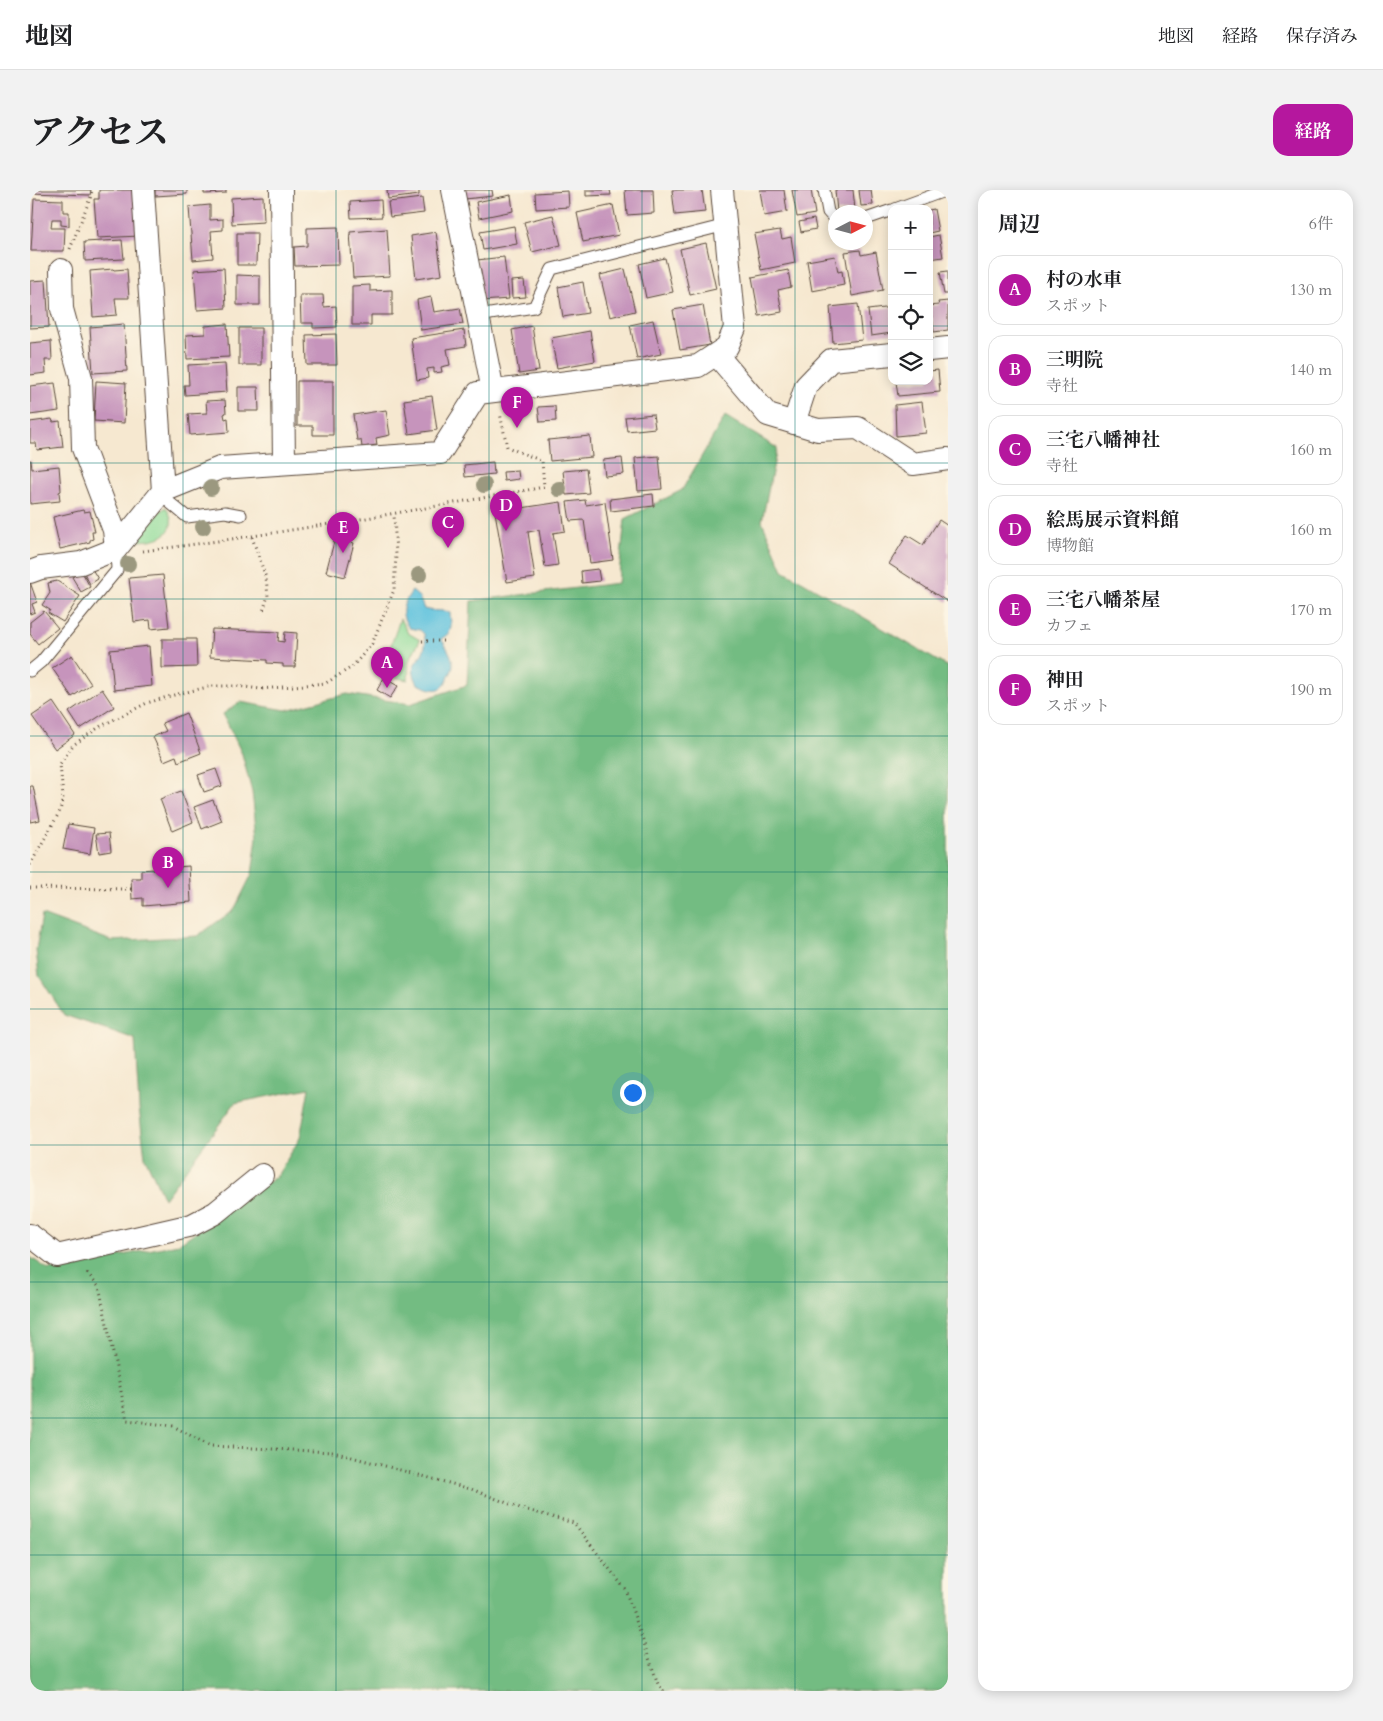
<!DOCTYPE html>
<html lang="ja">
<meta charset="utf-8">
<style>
body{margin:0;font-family:Cardo,"Noto Serif JP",serif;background:#f2f2f2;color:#202124}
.controls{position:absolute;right:15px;top:15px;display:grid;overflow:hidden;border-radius:10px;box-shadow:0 2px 12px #0003}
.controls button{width:45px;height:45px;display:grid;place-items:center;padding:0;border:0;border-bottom:1px solid #e0e0e0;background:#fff;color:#202124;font:25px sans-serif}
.compass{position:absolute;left:798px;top:15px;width:45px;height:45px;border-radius:50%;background:#fff;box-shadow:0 2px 12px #0003;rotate:84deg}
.you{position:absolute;left:602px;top:902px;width:18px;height:18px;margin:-12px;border:4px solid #fff;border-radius:50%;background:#1a73e8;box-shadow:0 0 0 8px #1a73e833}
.badge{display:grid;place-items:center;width:32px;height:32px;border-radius:50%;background:#b5179e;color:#fff;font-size:16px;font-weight:700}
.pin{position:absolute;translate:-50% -41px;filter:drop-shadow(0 1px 2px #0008)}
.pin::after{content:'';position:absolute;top:26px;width:18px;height:15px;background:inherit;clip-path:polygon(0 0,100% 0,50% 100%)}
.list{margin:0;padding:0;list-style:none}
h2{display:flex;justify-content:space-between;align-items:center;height:65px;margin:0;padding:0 20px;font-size:21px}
h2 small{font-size:16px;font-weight:400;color:#757577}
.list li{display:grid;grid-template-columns:32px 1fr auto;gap:15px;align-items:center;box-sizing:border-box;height:70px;margin:0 10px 10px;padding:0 10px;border:1px solid #e0e0e0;border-radius:15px}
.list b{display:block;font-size:19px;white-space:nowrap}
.list p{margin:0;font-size:16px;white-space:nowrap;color:#757577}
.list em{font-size:16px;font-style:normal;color:#757577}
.icon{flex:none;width:28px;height:28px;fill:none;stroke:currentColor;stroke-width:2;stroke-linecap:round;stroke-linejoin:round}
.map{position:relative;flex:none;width:918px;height:1501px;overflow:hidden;border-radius:15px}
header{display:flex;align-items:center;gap:30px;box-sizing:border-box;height:70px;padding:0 25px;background:#fff;border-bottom:1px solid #e0e0e0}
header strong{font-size:24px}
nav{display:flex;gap:28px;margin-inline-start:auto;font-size:18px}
.intro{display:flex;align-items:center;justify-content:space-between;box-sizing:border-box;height:120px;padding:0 30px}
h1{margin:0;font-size:35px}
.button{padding:12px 22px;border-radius:15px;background:#b5179e;color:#fff;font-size:18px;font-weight:700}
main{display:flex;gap:30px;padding:0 30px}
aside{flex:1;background:#fff;border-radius:15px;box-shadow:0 2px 12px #0003}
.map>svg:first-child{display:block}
.green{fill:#8fdc9a;stroke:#65835c}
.forest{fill:#73bc82;stroke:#577350}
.water{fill:#5fc2de;stroke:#4d767e}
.building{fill:#c694bc}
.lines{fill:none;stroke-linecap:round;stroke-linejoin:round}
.service-casing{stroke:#574639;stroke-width:13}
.minor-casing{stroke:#574639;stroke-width:24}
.path{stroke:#574639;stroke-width:3;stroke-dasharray:1 4;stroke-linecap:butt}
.service{stroke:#fff;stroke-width:11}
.minor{stroke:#fff;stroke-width:22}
.tree{fill:#9b987f}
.grid{fill:none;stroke:#0f766e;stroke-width:1;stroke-opacity:0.55}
</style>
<header>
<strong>地図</strong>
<nav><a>地図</a><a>経路</a><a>保存済み</a></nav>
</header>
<div class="intro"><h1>アクセス</h1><a class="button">経路</a></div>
<main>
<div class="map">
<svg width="918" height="1501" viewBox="0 0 918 1501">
<rect width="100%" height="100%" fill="#fcf5e5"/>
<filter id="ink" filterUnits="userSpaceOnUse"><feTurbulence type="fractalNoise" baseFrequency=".02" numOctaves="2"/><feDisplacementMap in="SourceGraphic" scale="10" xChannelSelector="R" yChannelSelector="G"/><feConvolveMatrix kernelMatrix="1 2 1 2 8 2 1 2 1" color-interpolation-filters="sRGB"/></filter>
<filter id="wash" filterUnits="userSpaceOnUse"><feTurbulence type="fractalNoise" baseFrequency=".0096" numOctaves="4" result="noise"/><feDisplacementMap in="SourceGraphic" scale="20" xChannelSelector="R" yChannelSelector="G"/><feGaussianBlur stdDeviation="1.12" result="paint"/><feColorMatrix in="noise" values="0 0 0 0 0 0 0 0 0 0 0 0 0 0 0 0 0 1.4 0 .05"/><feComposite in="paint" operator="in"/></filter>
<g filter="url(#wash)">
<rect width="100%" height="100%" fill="#f6e8d0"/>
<path class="green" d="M136,317c1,3 4,7 5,11 3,21 -22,23 -36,23l23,-28z
M370,429l8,14 12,7 -11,21 -1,19 -27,-5z"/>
<path class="forest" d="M695,226l52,32 -15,73 21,49 165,97v1024h-918v-434l19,13 129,-26 99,-68 23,-38 9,-50 -74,15 -71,96 -19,-42 -6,-49 -4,-69 -71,-24 -25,-39 -3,-26 6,-35 70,26 85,-5 37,-26 18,-36 5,-37 -5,-45 -10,-38 -19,-40 17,-12 46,8 61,-16 63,10 57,-19 4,-84 147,-18 7,-64 57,-29z"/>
<path class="water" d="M382,401l7,6 5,12c9,3 17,0 26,4 1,14 4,18 -9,26 5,7 11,16 12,25 0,4 -2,9 -4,12 -6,19 -17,14 -31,8 -12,-23 3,-20 7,-38 1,-3 0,-8 -1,-12l-4,-4 -11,-2c-10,-15 -7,-23 3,-37z"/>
<g id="blocks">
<path class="building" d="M0,0h61l-1,5 -60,-2z
M69,0h38l3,46 -43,2 -3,-39h5z
M125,0h32v4l-32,2z
M174,0h22v3l-22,1z
M357,0h32v5l-31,4z
M434,0h28l1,6 -28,3z
M556,0h24l1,5 -25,1z
M595,0h28l1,23 -27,2z
M642,0h30l3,22 -30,3z
M730,0h24l3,22 -23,4z
M762,0h19l4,24 -18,3z
M805,0h18l2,20 -18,2z
M829,0h12l2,15 -12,1z
M538,1l1,16 -33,2 -1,-16z
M481,5l2,16 -34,7 -3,-16z
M233,6l1,26 -32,2 -1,-26z
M392,8l2,15 -34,4 -2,-15z
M4,9l29,1v12h6v14l-8,-1v-6h-9l-1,9h14l-1,23h-33z
M351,10l1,17 -31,1 -1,-16z
M180,15v15l13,-1v11l-12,1 2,27 -20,2 -4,-53z
M583,15l6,30 -36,7 -6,-29z
M904,19l4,22 -9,2v-23z
M523,25l8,30 -29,7 -8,-30z
M784,29l2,10 -15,3 -2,-10z
M484,36l3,18 -34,6 -3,-18z
M308,37l1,38 -44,1 -1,-19 13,-1v-18z
M357,39l3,47 -37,2 -3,-46z
M750,40l2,9 9,-2 4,26 -34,7 -7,-36z
M406,42l6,43 -26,4 -5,-43z
M207,43h20l-1,32h-19z
M909,45l4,22 -13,2 -1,-22z
M92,50l2,19 -39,2 -1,-19z
M676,53l10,46 -26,6 -10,-46z
M830,60l1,5 15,-3 7,38 -31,6 -7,-44z
M805,66l3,16 4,-1 2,14 -32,6 -5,-30z
M474,67l5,42 -27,2 -5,-41z
M635,68l8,34 -27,6 -7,-34z
M194,78l2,40 -29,2 -3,-40z
M83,79l1,1 13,-1 2,29h-14l2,17 -24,2 -3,-46z
M595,79l10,42 -25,6 -10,-42z
M758,80l3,17 -13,3 4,22 -23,4 -7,-39z
M918,81v23h-4l-4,-22z
M207,85l23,1v29h-23z
M16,90l3,47 -19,1v-47z
M494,90l2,17 -14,1 -1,-17z
M553,92l5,31 -25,4 -5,-30z
M340,95v6l22,-1v25h-21v10h-19v-39z
M270,105h23l1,12 12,-1 1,21 -24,1v-5h-12z
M401,107l3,15 26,-4 3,16 -42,6 -4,-30z
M918,111v29l-14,2 -2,-16h-3v-10l10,-1 -1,-3z
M828,114l4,36 -29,3 -3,-36z
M673,115l7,40 -30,5 -7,-40z
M862,117v26l-21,3 -3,-26z
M623,130l8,34 -24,5 -7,-34z
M94,134l3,47 -34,2 -3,-46z
M197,134l2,33 -42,2 -1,-24 19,-1v-8z
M502,136l7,45 -20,3 -7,-44z
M209,138h22v37h-22z
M434,140l2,16 -19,3 3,16 -9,2 1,5 -8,1v-5l-7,1 1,9 -11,2 -6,-42z
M560,141l5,30 -38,7 -6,-30z
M306,144l1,31h-30l-1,-30z
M21,151l1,19h-7l1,13 -16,2v-32z
M195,173l2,29 -42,3 -1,-10h5l-1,-20z
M908,180l2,22 -42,4 -2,-14 33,-1v-10z
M66,191l30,2 -2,40 -30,-2z
M267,191h36v54h-20v-9h-16z
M25,193l4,28 -29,4v-29z
M208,197h20l1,24h-21z
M402,206l5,34 -28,4 -5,-34z
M195,210l1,13 -2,1 1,5 3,-1 1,14 -39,3 -2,-21 19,-1 -1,-12z
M892,212l4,31 -30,3 -1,-31z
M525,216l1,15 -16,1 -2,-15z
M356,220l4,25 -14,3 1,7 -15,2 -1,-7h-4l-4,-25z
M623,224l2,14 -28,3 -2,-14z
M22,229l1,3 7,-1 3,26 -26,3 -1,-7h-6v-21z
M560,246l2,21 -42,4 -2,-21z
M629,266l3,33 -24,2 -3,-33z
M592,268l2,16 -19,2 -2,-16z
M0,270h1l1,9 27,-3 2,25 -2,1 1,9 -30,3z
M463,272l1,12 -29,3 -1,-12z
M556,279l3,24 -23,2 -3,-24z
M488,281l1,8 -15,2 -1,-9z
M623,304l1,12 -43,5 -1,-12z
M555,310l1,5 19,-3 8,58 -23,3 -6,-43 -14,1 -3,-19z
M531,312l4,29 -12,2 5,32 -13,2 -6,-37 -11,2 7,46 -28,4 -12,-70z
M53,320l1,2 6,-1 5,21h-3l1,7 -3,1v2l-30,7 -7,-32z
M909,330l9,6v76l-59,-38 18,-29 16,10z
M305,348l19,5 -9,34 -19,-5z
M62,379l6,10 -8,5 -6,-11z
M568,379l2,12 -18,2 -1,-12z
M52,382l8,15 -9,5 -9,-15z
M133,385l6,52 -18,2 -1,-9 -16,2 -5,-44z
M27,391l23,15 -17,26 -15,-9 2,-3 -8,-5 8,-12 -2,-10z
M0,392l7,20 -5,2 3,8 -5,2z
M14,421l14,17 -20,16 -8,-10v-12z
M182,439l67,3 -1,9 6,1 1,-10 12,1 -2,34h-12v-3l-16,-1v-3l-57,-3z
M132,449h34l1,28 -35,1z
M119,456l3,40 -38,4 -4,-40z
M42,465l19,29 -19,13 -20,-29z
M354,488l14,8 -8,12 -13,-8z
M72,499l12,18 -34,22 -11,-17z
M23,512l22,33 -20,14 -23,-33z
M156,523l15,40 -23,9 -2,-6 -12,5 -11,-24 13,-6 -4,-8z
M186,579l6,17 -18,6 -6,-17z
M0,596h3l7,34 -10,2z
M151,601l12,31 -21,9 -12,-32z
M183,610l9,21 -20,8 -8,-22z
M38,634l26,4 -4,26 -27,-5z
M79,643l2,18 -12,2 -3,-19z
M159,676l2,36 -48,4v-8l-11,1 -1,-21h10v-8z"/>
</g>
</g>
<g filter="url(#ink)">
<use href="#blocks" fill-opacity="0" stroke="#574639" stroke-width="1"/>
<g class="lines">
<defs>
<path id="service" d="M794,0l4,22 8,9
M865,19l52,-19
M836,29l26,-9
M448,126l56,-9 18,-38 174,-44
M133,301l6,11 18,15 38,-5 16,3
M0,481l11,-9 76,-92 -1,-21"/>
<path id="minor" d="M251,0l3,272
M423,0l40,201
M31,80l1,39 19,69 2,70 31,82 2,19
M899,160l19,-2
M686,164l52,61 50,15 40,-2 55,36 35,-5
M764,233l12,-37 25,-26 61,-6
M133,301l57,-23 220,-15 38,-60 220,-27 29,-19 8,-19 -13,-138
M0,382l11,-4 40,-5 35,-14 47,-58 -20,-301
M0,1045l27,21 135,-31 23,-12 47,-38"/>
</defs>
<use href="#service" class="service-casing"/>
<use href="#minor" class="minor-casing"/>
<path class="path" d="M40,59l21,-53 1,-6
M222,347l14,41 2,18 -5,15
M113,361c135,-17 268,-40 401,-64l-2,-26 -35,-14 -7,-34
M392,451h24
M0,675l30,-54 3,-14 -3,-33 13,-19 28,-19 46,-23 27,-8 38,-9h24l25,3 65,-6 26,-16 20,-23 22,-54 2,-35 -2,-41
M0,698l101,1
M57,1083l12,13 28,134 46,6 37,20 123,6 138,37 49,19 54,15 51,66 33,95 6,7"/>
<use href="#service" class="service"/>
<use href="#minor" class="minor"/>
</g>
<g class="tree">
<circle cx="454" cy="295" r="8"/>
<circle cx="181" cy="298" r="8"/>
<circle cx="529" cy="299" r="8"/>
<circle cx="173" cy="337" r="8"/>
<circle cx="98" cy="374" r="8"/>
<circle cx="389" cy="385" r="8"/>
</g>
</g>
<path class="grid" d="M153,0v1501M306,0v1501M459,0v1501M612,0v1501M765,0v1501M0,136h862M899,136h19M0,273h918M0,409h918M0,546h918M0,682h918M0,819h918M0,955h918M0,1092h918M0,1228h918M0,1365h918"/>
</svg>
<div class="controls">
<button>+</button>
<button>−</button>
<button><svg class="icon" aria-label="locate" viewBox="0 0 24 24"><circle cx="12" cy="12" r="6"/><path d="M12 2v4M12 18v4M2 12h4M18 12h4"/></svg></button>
<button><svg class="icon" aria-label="layers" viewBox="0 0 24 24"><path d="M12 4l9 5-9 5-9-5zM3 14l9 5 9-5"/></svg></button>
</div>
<svg class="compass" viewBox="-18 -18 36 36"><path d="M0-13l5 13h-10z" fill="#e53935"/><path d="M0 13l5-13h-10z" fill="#757577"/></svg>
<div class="you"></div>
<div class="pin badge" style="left:357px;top:498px">A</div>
<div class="pin badge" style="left:138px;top:698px">B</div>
<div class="pin badge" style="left:418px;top:358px">C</div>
<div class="pin badge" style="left:476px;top:341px">D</div>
<div class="pin badge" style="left:313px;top:363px">E</div>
<div class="pin badge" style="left:487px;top:238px">F</div>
</div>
<aside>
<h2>周辺<small>6件</small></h2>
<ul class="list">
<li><span class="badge">A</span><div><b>村の水車</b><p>スポット</p></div><em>130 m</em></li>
<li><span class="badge">B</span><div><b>三明院</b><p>寺社</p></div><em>140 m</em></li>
<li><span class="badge">C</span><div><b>三宅八幡神社</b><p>寺社</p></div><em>160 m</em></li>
<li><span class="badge">D</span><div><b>絵馬展示資料館</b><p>博物館</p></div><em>160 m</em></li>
<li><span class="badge">E</span><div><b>三宅八幡茶屋</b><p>カフェ</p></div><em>170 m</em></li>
<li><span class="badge">F</span><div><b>神田</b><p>スポット</p></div><em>190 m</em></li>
</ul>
</aside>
</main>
